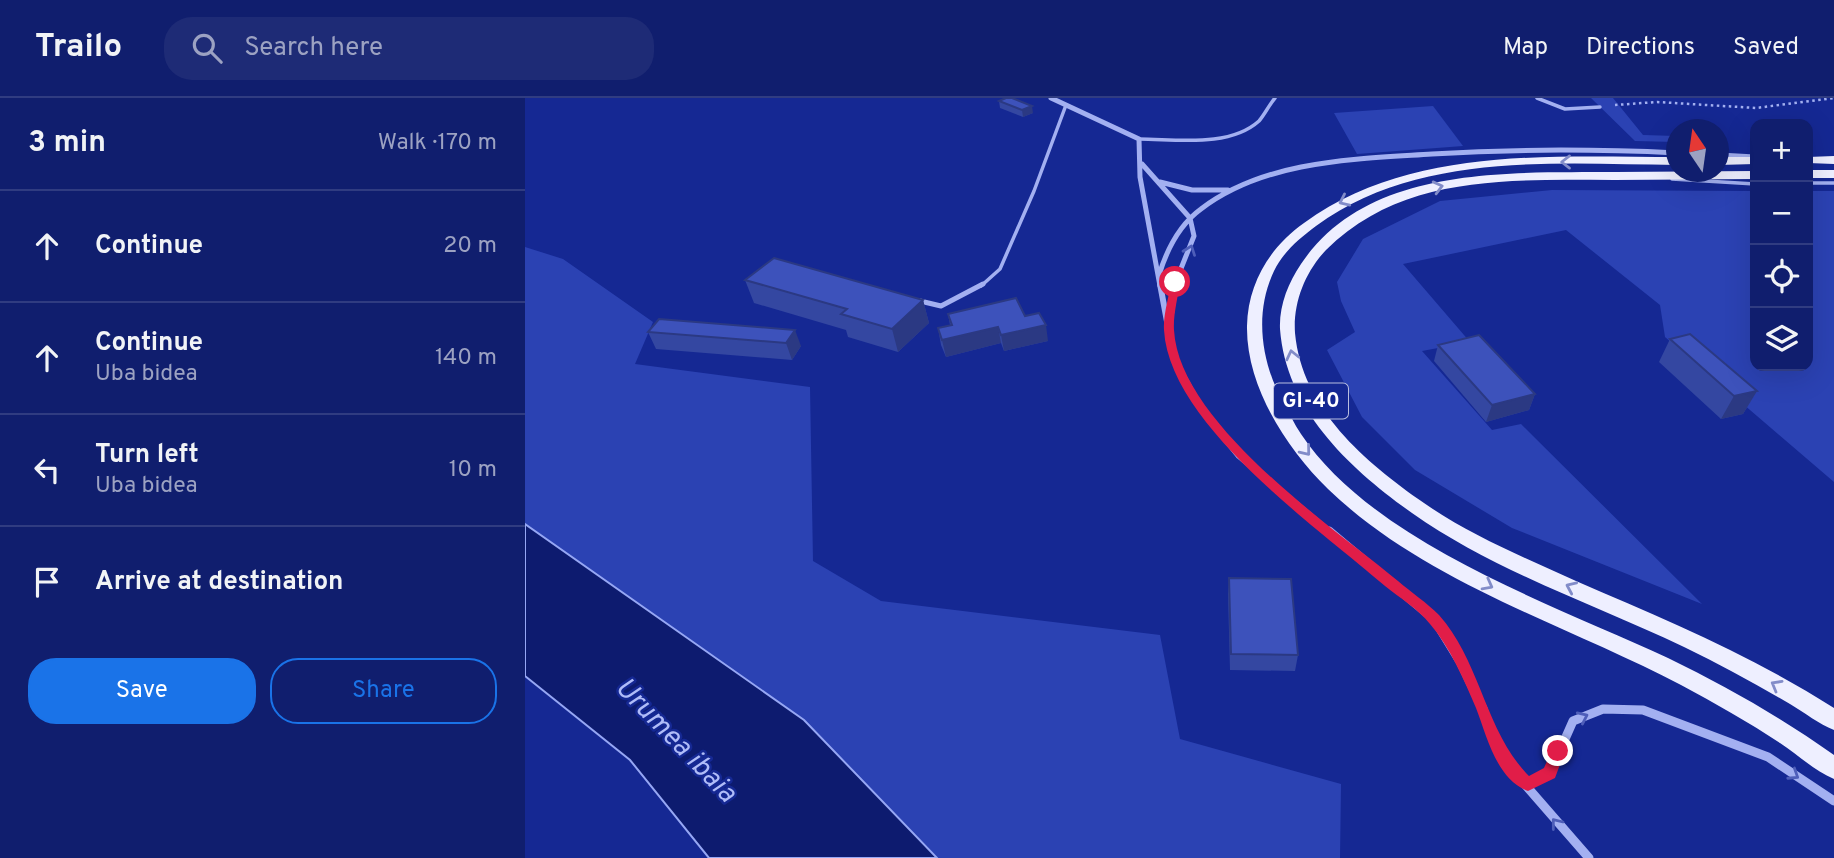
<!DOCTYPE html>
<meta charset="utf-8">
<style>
body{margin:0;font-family:Overpass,sans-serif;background:#1e2b76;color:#f1f3f6}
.controls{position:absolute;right:21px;top:21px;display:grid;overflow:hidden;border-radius:14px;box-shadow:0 7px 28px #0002}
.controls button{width:63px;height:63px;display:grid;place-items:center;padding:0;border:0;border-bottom:2px solid #303c81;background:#101e6e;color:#f1f3f6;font:35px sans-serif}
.compass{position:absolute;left:1141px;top:21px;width:63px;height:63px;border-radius:50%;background:#101e6e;box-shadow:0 7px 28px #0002;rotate:347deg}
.stop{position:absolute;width:21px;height:21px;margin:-16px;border:5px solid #e11d48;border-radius:50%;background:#fff}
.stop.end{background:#e11d48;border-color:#fff;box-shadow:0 2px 7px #0008}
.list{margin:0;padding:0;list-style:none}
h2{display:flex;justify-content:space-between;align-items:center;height:91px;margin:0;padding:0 28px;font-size:30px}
h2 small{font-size:23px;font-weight:400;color:#9ca2c2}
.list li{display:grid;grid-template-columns:46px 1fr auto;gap:21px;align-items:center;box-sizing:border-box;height:112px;padding:0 28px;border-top:2px solid #303c81}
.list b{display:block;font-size:26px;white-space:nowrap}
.list p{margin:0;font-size:23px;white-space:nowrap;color:#9ca2c2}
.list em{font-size:23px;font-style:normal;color:#9ca2c2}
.actions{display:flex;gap:14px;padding:21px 28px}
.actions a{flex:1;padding:16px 0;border:2px solid #1a73e8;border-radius:28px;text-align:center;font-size:24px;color:#1a73e8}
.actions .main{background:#1a73e8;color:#fff}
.icon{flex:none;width:38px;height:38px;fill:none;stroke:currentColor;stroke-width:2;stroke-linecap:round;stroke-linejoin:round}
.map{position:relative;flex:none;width:1309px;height:760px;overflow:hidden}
header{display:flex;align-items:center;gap:42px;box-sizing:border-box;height:98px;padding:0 35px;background:#101e6e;border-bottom:2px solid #303c81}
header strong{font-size:33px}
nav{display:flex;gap:38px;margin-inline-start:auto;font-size:24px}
.search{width:490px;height:63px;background:#1e2b76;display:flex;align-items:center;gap:18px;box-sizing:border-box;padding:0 24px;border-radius:28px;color:#9ca2c2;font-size:26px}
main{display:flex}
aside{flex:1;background:#101e6e}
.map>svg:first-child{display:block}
.green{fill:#2b42b3}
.water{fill:#0d1b6f;stroke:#96a7f4;stroke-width:2}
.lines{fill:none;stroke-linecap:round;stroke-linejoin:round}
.path{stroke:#a3b0f1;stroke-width:2.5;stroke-dasharray:2.5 3.5;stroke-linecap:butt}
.service-far1{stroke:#a3b0f1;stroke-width:3.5}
.service{stroke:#a3b0f1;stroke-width:5}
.minor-far2{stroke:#a3b0f1;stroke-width:5}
.minor-far1{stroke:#a3b0f1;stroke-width:6}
.minor{stroke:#a3b0f1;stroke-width:9}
.primary{fill:#eeefff;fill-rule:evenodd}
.wall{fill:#3447a1}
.shaded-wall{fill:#2b3983}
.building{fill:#3d52bb;stroke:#2b3983;stroke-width:2}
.oneway{stroke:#828cc9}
.oneway2{stroke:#4e5eb9}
.route{fill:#e11d48}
.labels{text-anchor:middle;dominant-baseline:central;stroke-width:5;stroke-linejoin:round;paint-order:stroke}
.shield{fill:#152893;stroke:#b9bedf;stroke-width:2}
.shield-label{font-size:21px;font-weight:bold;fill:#fff}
.near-water-label{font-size:28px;font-style:italic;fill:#b0bcf8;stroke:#152893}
</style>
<header>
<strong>Trailo</strong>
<div class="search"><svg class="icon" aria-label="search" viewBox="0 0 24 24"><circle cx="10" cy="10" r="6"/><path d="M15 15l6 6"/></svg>Search here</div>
<nav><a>Map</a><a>Directions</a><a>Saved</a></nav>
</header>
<main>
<aside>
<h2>3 min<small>Walk · 170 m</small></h2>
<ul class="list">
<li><svg class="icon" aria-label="ahead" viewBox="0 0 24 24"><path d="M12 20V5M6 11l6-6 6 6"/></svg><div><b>Continue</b></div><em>20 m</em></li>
<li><svg class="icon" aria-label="ahead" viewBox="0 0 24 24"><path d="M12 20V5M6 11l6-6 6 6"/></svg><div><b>Continue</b><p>Uba bidea</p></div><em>140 m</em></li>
<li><svg class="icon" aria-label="left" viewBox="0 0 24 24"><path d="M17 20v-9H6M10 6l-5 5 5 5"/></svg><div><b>Turn left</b><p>Uba bidea</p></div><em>10 m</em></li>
<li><svg class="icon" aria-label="arrive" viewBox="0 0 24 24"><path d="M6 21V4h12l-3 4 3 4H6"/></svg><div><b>Arrive at destination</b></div></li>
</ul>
<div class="actions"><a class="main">Save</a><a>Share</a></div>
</aside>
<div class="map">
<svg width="1309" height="760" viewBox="0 0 1309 760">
<rect width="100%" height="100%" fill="#152893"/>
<path class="green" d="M1066,0h22l30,37 33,1v6l-41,-1z
M908,8l30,40 -106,8 -23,-41z
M1027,92l203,1v175h53v-175h26v291l-169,-145 -5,-32 -94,-75 -163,34 67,78 -48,9 70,79 29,-6 181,180 -190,-76 -97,-58 -53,-53 -35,-67 28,-18 -14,-31 -4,-19 26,-43 77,-38z
M0,149l38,12 90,63 -18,42 175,23 3,174 68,40 279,34 20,104 161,45 -1,74h-403l-133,-138 -279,-196z"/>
<path class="water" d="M0,426l279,196 133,138h-228l-79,-98 -105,-84z"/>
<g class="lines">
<path class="path" d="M1090,7l42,-3 99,6 78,-10"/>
<path class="service-far1" d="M1012,0l28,11 35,-2
M614,41c37,0 90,9 120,-18 6,-7 10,-16 16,-23
M1147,81l83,5
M1283,85h26
M456,188l19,-17 34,-78 32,-86"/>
<path class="service" d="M395,203l21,5 42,-22"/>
<path class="minor-far2" d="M526,0l88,41 1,38 20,109
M1194,57l36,2
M617,66l48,54 4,18 -20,50
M635,84l32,8h36
M634,177c8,-26 20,-50 42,-66 64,-49 154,-50 231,-55 81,-5 163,-5 245,-1"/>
<path class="minor-far1" d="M635,186l14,75 27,50 38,47 92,77
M645,223l5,-37"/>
<path class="minor" d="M804,433l105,88 27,44 22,46 11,32 14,24 81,93
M1002,686l23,-11 23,-52 30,-12 40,1 125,47 66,44"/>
<path class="primary" d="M1309,58v8l-26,-1v-6z
M1152,59v8c-120,-1 -259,-14 -361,61 -16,12 -33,26 -42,45 -20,42 -13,91 9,131 6,10 11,22 18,32 73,109 251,170 367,224 58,28 114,60 166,97v24c-19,-8 -36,-24 -54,-36 -32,-21 -65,-40 -99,-58 -118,-62 -255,-102 -353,-196 -42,-41 -82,-103 -81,-163 1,-43 23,-79 57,-103 106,-77 247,-66 373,-66z
M1194,59h36v7l-36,1z
M1283,72h26v8h-26z
M1230,73v8c-47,0 -94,1 -141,1 -101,0 -211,-7 -288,70 -21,22 -33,53 -31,83 7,76 70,129 129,170 47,33 100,54 152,78 88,38 177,75 258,127v22c-15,-6 -29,-17 -44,-26 -34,-20 -69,-39 -106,-57 -90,-43 -190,-76 -272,-134 -62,-44 -126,-103 -132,-184 -1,-23 8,-46 21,-65 67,-100 209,-91 315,-92 46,0 93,-1 139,-1z"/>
</g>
<path class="wall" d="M474,3l34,12 -10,4 -23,-9z
M220,182l178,20 6,23 -31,29 -50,-15 -2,-7 -92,-27z
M423,216l77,2 23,25 -44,10 -3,-8 -55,14 -5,-12 -3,-17 12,-3z
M134,221l142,27 -9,14 -136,-11 -8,-17z
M1145,241l87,52 -14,23 -22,5 -62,-57z
M913,247l97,49 -6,16 -43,12 -52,-61z
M704,480l69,77 -3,16 -65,-1 -2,-76z"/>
<path class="shaded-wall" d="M507,8l1,7 -10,4 -1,-7z
M398,202l6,23 -31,29 -6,-23z
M521,227l2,16 -44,10 -3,-16z
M473,229l3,16 -55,14 -4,-17z
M270,232l6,16 -9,14 -6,-17z
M1232,293l-14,23 -22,5 13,-23z
M1010,296l-6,16 -43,12 6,-17z"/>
<path class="building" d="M481,0h6l20,8 -10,4 -23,-9z
M249,160l149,42 -31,29 -51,-15 6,-5 -102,-29z
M491,200l9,18 14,-3 7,12 -45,10 -3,-8 -56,13 -4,-12 14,-3 -4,-11z
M134,221l136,11 -9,13 -138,-11z
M1165,236l67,57 -23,5 -64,-57z
M954,237l56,59 -43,11 -54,-60z
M704,480l62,1 7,76 -67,-1z"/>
<defs><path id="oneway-chevron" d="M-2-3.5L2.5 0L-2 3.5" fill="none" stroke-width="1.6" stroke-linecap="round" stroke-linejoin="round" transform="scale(1.75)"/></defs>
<g class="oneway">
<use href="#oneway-chevron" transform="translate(1041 64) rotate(180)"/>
<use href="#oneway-chevron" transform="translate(913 89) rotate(-14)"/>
<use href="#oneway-chevron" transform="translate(819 103) rotate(155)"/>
<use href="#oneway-chevron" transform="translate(767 257) rotate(-103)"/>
<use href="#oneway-chevron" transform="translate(781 353) rotate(51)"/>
<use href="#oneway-chevron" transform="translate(963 487) rotate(28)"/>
<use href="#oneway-chevron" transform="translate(1046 489) rotate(-156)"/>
<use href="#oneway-chevron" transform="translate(1251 587) rotate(-150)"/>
</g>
<g class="oneway2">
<use href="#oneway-chevron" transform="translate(665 152) rotate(-70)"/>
<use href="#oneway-chevron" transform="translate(1058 619) rotate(-25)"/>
<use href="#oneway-chevron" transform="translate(1269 677) rotate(33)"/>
<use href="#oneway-chevron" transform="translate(1031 725) rotate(-128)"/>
</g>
<path class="route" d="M650,182l5,2c-2,15 -7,33 -6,48 5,92 156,195 224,251 13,11 29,22 41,34 42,47 46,117 90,161l15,-8 9,-21h10l2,4 -10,27 -27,13c-32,-12 -41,-55 -52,-83 -12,-28 -26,-61 -46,-84 -12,-15 -30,-26 -45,-38 -67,-58 -216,-162 -221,-256 -1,-15 5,-33 7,-48z"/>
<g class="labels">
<rect class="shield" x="749" y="285.5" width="74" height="35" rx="5"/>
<g class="shield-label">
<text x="786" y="303">GI-40</text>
</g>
<g class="near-water-label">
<text transform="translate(150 643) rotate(46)">Urumea ibaia</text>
</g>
</g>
</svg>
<div class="controls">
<button>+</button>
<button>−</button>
<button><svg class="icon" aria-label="locate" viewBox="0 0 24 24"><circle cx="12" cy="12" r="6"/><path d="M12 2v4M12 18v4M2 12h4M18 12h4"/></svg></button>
<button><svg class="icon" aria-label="layers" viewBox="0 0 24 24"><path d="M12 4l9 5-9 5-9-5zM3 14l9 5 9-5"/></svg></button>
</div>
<svg class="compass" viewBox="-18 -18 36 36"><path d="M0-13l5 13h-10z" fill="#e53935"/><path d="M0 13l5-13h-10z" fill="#9ca2c2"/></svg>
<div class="stop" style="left:650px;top:184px"></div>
<div class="stop end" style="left:1033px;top:653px"></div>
</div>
</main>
